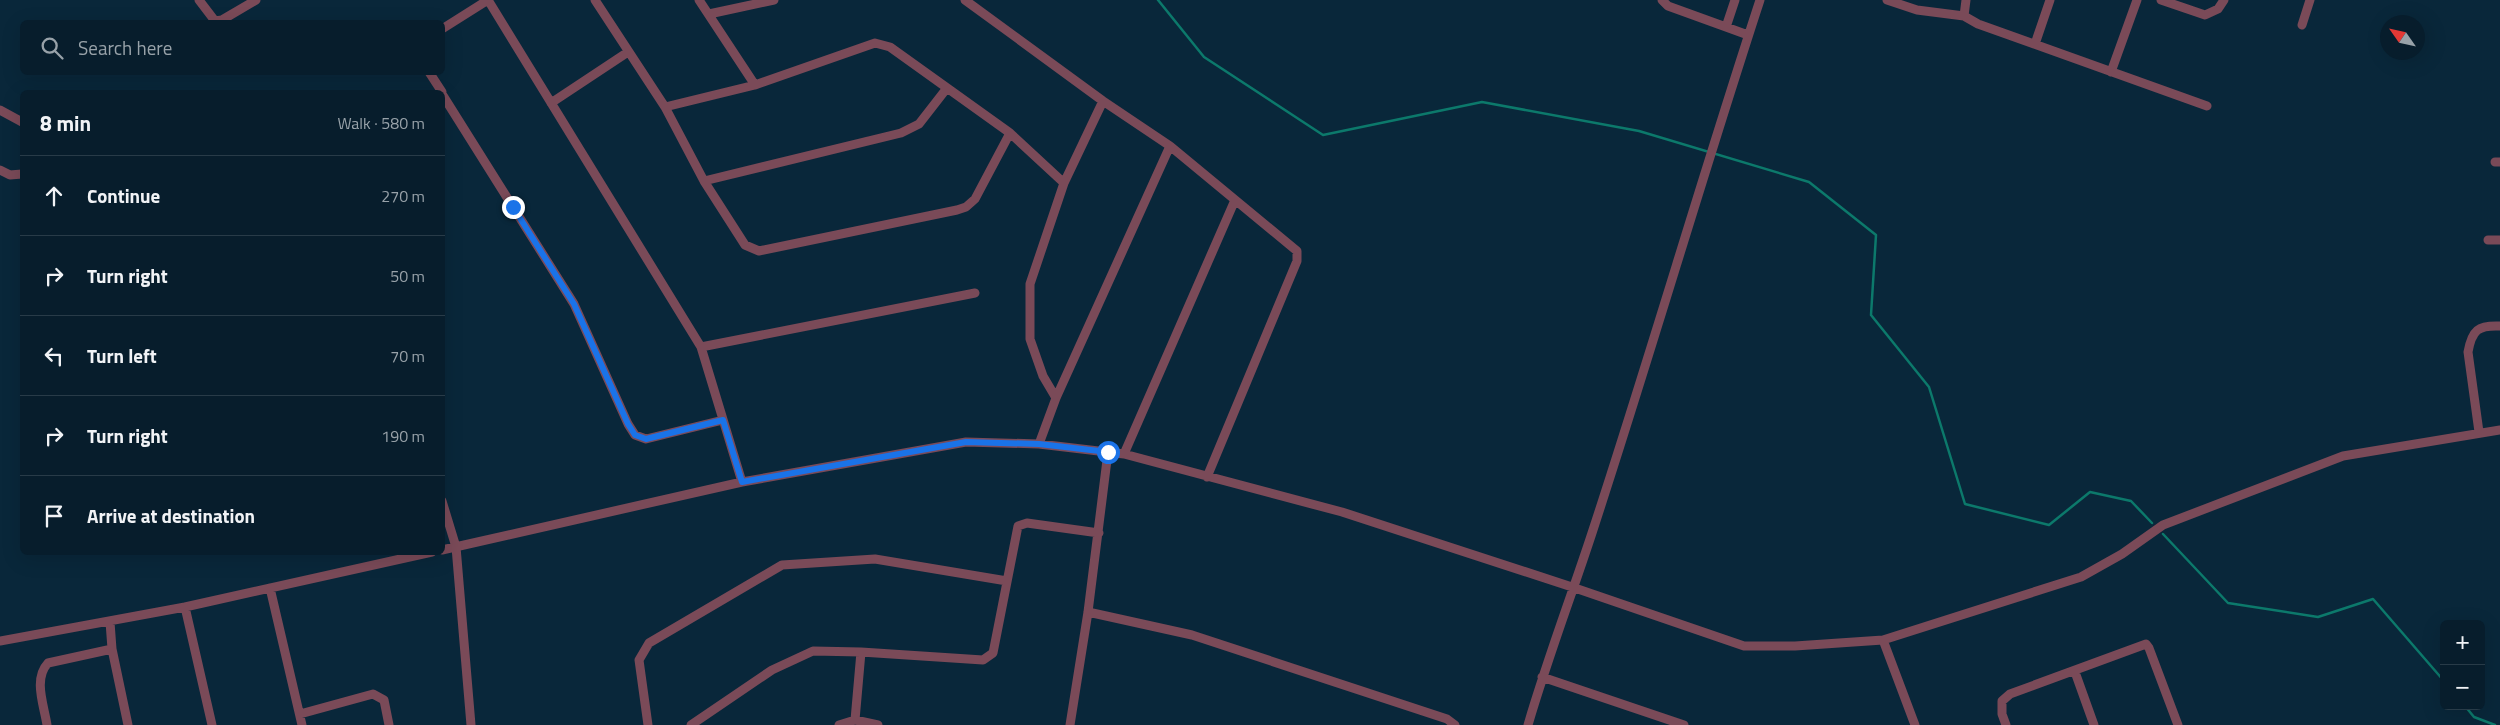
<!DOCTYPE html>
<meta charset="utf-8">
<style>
body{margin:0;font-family:"Titillium Web",sans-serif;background:#102634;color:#f1f3f6}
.controls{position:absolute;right:15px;bottom:15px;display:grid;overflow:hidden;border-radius:8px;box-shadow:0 5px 20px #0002}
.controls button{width:45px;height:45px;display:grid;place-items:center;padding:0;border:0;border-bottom:1px solid #283b48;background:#071d2c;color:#f1f3f6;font:25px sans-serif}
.compass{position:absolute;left:2380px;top:15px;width:45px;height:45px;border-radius:50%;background:#071d2c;box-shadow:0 5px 20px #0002;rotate:304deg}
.stop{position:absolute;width:15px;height:15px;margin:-11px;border:4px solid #1a73e8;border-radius:50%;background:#fff}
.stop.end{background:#1a73e8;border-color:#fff;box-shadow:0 1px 5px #0008}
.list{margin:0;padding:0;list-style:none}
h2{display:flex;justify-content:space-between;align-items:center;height:65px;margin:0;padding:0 20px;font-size:21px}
h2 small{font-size:16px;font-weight:400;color:#98a2a9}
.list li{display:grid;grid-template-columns:32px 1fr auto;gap:15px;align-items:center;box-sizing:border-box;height:80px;padding:0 20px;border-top:1px solid #283b48}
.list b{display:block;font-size:19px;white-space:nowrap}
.list em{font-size:16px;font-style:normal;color:#98a2a9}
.icon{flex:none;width:28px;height:28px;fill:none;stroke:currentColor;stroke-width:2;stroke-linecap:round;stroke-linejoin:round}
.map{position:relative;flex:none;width:2500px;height:725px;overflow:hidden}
.search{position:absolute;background:#071d2c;box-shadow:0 5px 20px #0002;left:20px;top:20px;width:425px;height:55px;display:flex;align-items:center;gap:12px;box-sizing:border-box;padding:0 18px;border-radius:8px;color:#98a2a9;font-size:19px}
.panel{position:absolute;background:#071d2c;box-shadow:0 5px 20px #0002;left:20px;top:90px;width:425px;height:465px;border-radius:8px}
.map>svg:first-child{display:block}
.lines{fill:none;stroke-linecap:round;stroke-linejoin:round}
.stream{stroke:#0c796b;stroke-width:2.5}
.minor{stroke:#7a4a58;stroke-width:9}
.route{stroke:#1a73e8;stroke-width:6}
</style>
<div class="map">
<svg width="2500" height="725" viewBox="0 0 2500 725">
<rect width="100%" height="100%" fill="#09273a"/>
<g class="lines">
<path class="stream" d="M1158,0l46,57 119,78 159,-33 157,29 170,51 67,53 -5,80 58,72 36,117 84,21 41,-33 41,9 21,22
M2163,534l65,69 90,14 55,-18 71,82
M2465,706l9,11 21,8"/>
<path class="minor" d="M199,0l16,21 7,-1 34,-20
M488,0l213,347 41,135
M595,0l70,107 39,74 41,64 14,6 198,-41 9,-3 9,-8 35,-66 -120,-86 -15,-4 -120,42 -56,-85
M965,0l138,101 67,45 127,105v10l-90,216
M1662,0l6,6 58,21 9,-27
M1887,0l30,10 47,6
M1966,0l-2,16 14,8 229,82
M2161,0l44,15 13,-6 6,-9
M709,14l65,-14
M2302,25l8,-25
M1726,27l22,8
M442,29l46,-29
M2035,44l15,-44
M429,72l13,20
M2111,72l26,-72
M442,94l132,210 54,120 7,11 11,4 77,-19
M551,103l77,-51
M665,107l90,-22
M0,110l22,12
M1010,133l54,50
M2495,162h5
M0,170l10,5 12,-1
M704,181l197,-48 18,-9 28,-36
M2488,240h12
M701,347l274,-54
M1056,398l-13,-22 -13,-37v-55l34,-101 39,-82
M2479,432l-11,-80c4,-22 10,-27 32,-26
M1039,444l17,-46 114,-252
M1124,454l111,-254
M442,501l14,46 15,178
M442,550l300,-68 224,-40 73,2 85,10 218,58 230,75 172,59h51l88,-6 198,-63 41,-23 41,-29 180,-69 157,-26
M270,588l32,137
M185,607l27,118
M1088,612l104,23 255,84 8,6
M110,622l2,27 16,76
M1883,640l32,85
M0,641l185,-34 247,-55
M2075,672l19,53
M1542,677l142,48
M300,714l73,-20 11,6 5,25
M855,720l6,-68 122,8 10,-7 25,-127 9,-3 72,10
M47,725c-3,-20 -14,-46 1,-62l64,-14
M648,725l-9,-65 10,-17 133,-78 93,-6 132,22
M691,725l81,-55 41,-19 48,1
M839,725l16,-5 23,5
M1070,725l18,-113 20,-160
M1528,725c19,-65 43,-128 64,-192 58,-177 110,-356 168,-533
M2006,725l-4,-11v-13l8,-7 136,-50 3,4 29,77"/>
</g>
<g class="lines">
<path class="route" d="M513,207l61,97 54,120 7,11 11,4 77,-19 19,62 224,-40 73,2 69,8"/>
</g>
</svg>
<div class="controls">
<button>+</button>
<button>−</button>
</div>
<svg class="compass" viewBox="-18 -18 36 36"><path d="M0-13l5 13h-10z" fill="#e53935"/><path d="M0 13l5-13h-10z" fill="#98a2a9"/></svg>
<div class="stop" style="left:1108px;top:452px"></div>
<div class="stop end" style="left:513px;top:207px"></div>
<div class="search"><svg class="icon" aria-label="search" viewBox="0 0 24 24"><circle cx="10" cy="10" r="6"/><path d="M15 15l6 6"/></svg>Search here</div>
<section class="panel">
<h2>8 min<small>Walk · 580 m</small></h2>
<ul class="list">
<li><svg class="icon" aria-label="ahead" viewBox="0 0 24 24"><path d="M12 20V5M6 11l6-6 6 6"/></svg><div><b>Continue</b></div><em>270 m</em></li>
<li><svg class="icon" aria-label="right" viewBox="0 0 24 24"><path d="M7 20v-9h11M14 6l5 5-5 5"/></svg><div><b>Turn right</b></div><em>50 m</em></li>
<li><svg class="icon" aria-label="left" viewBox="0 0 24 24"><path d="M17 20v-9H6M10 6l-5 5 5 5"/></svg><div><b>Turn left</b></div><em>70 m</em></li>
<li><svg class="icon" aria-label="right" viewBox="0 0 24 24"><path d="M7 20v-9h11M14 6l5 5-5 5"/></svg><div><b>Turn right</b></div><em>190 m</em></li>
<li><svg class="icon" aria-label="arrive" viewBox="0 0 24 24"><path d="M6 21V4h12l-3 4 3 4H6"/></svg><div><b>Arrive at destination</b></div></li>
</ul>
</section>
</div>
